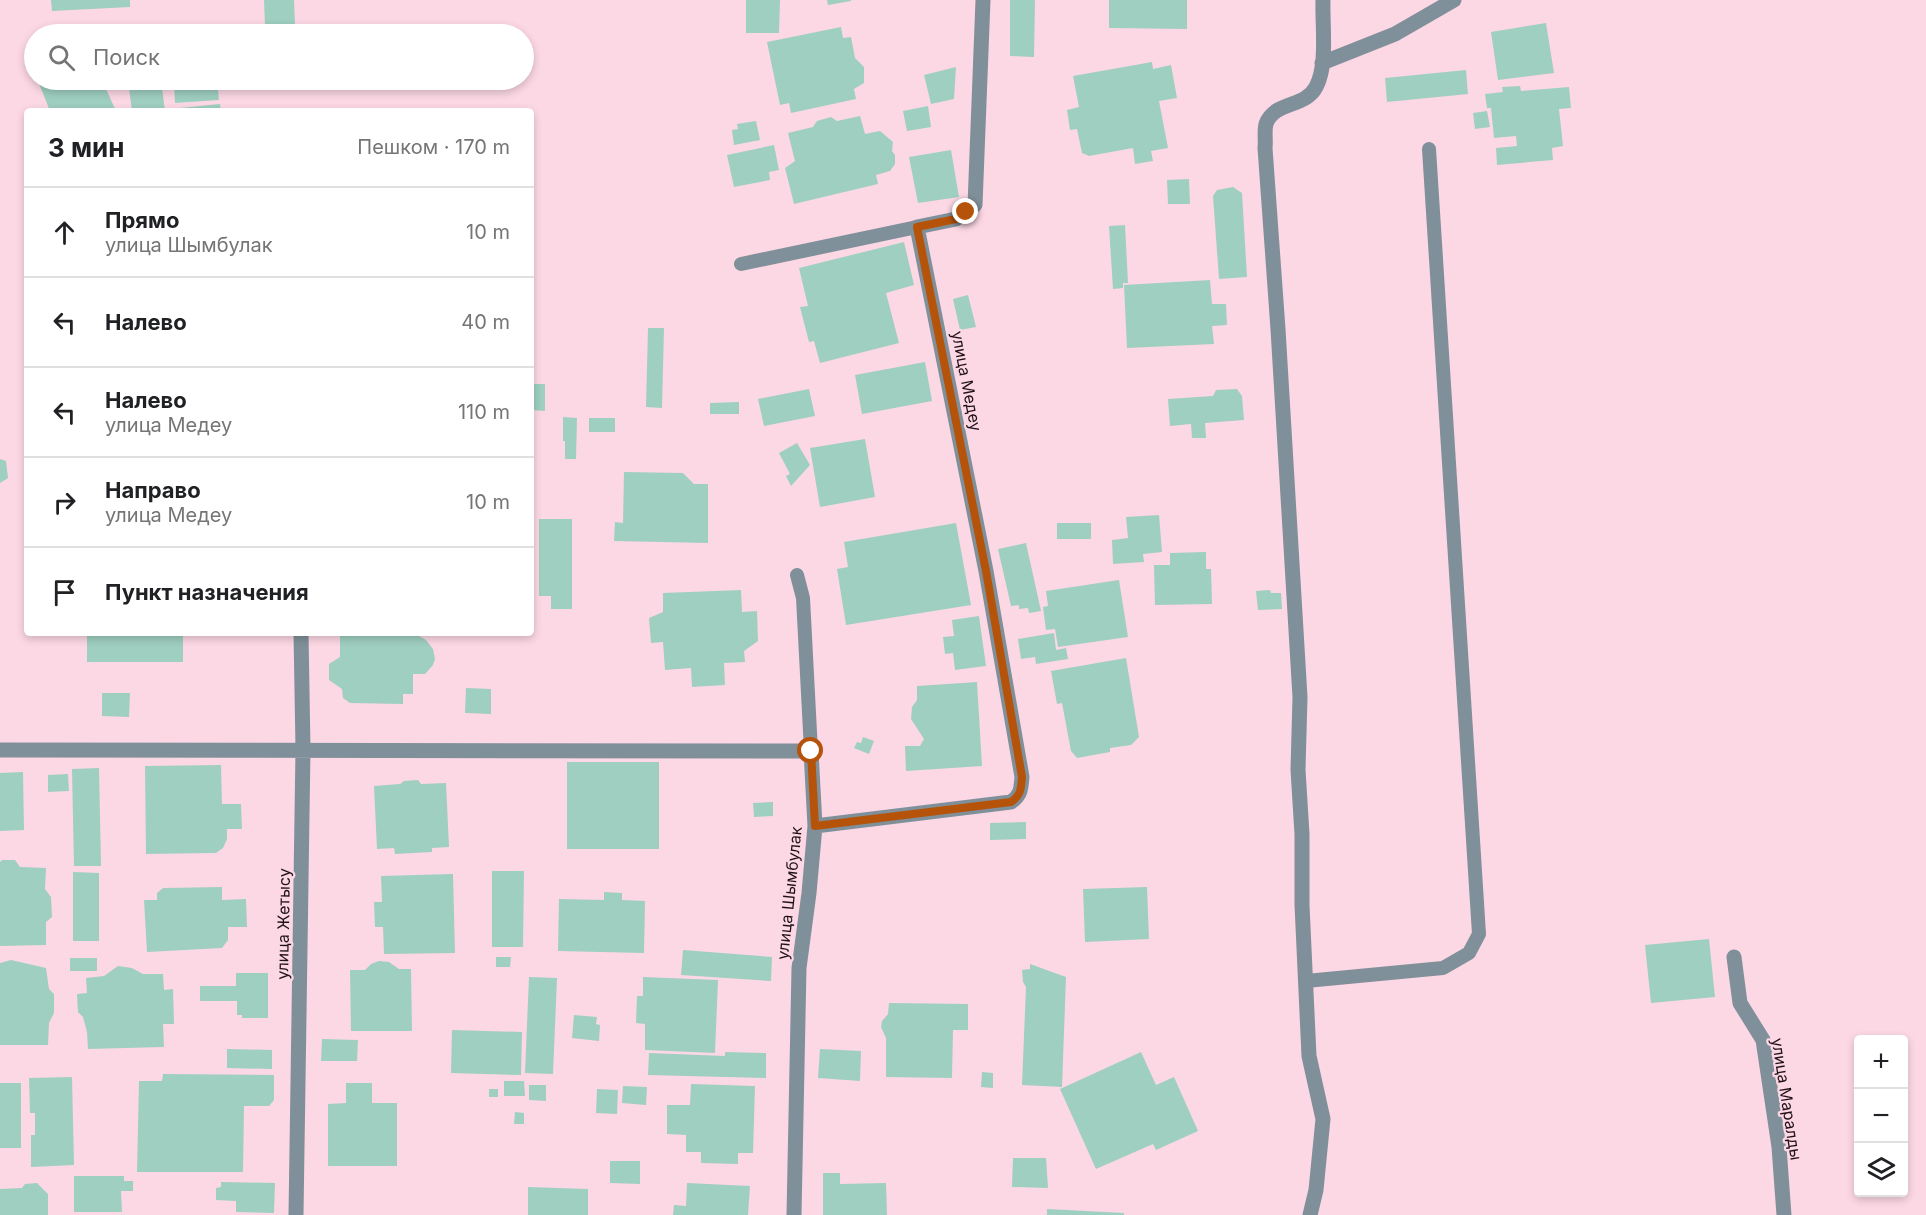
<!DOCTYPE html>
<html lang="ru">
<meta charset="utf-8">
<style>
body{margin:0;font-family:Inter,sans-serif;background:#f6f6f6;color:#202124}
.controls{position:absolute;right:18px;bottom:18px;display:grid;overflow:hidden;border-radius:6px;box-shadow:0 3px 9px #0003}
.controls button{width:54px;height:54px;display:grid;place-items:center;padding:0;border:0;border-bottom:2px solid #e0e0e0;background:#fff;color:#202124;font:30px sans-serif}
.stop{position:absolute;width:18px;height:18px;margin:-14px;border:4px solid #b45309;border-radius:50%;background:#fff}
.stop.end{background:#b45309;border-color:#fff;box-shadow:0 2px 6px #0008}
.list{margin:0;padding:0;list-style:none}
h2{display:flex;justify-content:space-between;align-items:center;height:78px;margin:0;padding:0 24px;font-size:26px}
h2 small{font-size:20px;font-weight:400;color:#757577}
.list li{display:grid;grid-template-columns:39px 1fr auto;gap:18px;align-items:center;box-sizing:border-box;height:90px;padding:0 24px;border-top:2px solid #e0e0e0}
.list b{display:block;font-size:22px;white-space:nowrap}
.list p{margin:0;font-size:20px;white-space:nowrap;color:#757577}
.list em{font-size:20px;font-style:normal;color:#757577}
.icon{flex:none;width:33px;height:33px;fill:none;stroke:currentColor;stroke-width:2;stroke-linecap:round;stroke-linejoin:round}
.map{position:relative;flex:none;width:1926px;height:1215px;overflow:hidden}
.search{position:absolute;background:#fff;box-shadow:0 3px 9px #0003;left:24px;top:24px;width:510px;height:66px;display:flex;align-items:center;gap:15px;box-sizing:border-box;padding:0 21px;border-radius:33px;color:#757577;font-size:22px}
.panel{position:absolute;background:#fff;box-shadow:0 3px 9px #0003;left:24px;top:108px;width:510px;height:528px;border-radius:6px}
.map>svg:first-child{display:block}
.building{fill:#9fcfc1}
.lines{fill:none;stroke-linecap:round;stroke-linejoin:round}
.lane{stroke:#80909a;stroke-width:14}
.street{stroke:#80909a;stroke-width:15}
.route{stroke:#b45309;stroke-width:8}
.labels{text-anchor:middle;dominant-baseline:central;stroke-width:4.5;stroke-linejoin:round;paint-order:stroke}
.street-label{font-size:16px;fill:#201117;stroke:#fcd8e4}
</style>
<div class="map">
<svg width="1926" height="1215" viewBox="0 0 1926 1215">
<rect width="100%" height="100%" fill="#fcd8e4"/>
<path class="building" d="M51,0h79v7l-78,4z
M264,0h30l1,24 -30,2z
M746,0h34l-1,33h-33z
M827,0h24v1l-23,4z
M1010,0h25l-1,57 -24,-1z
M1109,0h78v29l-78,-1z
M1546,23l8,50 -56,7 -7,-48z
M841,27l2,11 8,-1 4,21 9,9v16l-10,6 2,10 -65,14 -2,-10 -9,2 -13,-63z
M1152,62l1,7 18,-4 6,33 -18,3 9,47 -17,3 2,10 -18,3 -2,-16 -44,8 -7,-3 -5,-24 -7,1 -3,-20 12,-3 -6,-31z
M956,67l-2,32 -23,5 -7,-29z
M1466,70l2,24 -81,8 -2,-24z
M41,80h61l14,31h-66l-12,-30z
M128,80h33l4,31h-33z
M165,80h52l2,20 -44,3 -1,-20h-9z
M1520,86l1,5 48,-4 2,21 -12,1 4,37 -11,2 1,12 -56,5 -1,-17 21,-2 -1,-10 -22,2 -3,-30h-4l-2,-14 18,-2 -1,-5z
M220,104l1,7h-41v-3z
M928,106l3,21 -24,4 -4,-20z
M1487,111l3,16 -15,2 -2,-16z
M860,116l5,18 15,-3 13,11 -1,9 3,4v9l-5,7 -14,4 2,9 -84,20 -9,-36 10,-7 -7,-28 25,-6 4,-6 14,-4 6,4z
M756,121l4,19 -26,5 -2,-15 6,-1 -1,-5z
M774,145l5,25 -10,2 1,8 -36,7 -7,-32z
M951,150l8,47 -41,6 -9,-46z
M1189,179l1,25h-22l-1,-24z
M1233,187l9,6 5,84 -28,2 -6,-83 4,-6z
M1125,225l3,58h-5v5l-10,1 -4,-63z
M904,242l10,43 -28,8 13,50 -79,20 -6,-22 -5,1 -9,-35 8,-1 -9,-38z
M1210,280l2,24h14l1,21 -15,1 2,18 -87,4 -3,-63z
M968,295l8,32 -16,3 -7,-31z
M648,328h16l-2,80 -16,-1z
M925,362l7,39 -70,13 -7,-39z
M531,384h14v27l-14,-1z
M809,389l6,27 -51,10 -6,-27z
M1237,389l5,7 2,24 -39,3 1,15h-14l-1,-14 -21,2 -2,-27 45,-3 3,-6z
M739,402v12h-29v-11z
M563,417l14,1 -1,41h-11v-18h-2z
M589,418h26v14h-26z
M865,439l10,58 -55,10 -10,-59z
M797,443l13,22 -19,21 -5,-10 4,-2 -11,-21z
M0,459l6,2 2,17 -8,5z
M624,472l59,1 11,11h14v59l-94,-2 1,-19 8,1z
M1159,515l3,37 -19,2 1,8 -31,2 -1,-24 16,-2 -2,-21z
M539,519h33v90h-21v-13h-12z
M956,523l15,82 -125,20 -9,-56 11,-2 -4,-25z
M1057,523h34v16h-34z
M1026,543l15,68 -12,2 -1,-5 -9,1v-4l-8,1 -13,-57z
M1206,552v17h5l1,35 -57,1 -1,-40h16v-12z
M1119,580l9,57 -70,10 -3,-18 -9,1 -3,-23 5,-1 -2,-15z
M741,590l1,22 15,-1 1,30 -14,10 1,11 -21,1 1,22 -33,2 -1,-19 -26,2 -2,-28 -12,1 -2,-25 14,-6v-19z
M1270,590l1,3h10l1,16 -24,1 -2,-19z
M979,616l7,50 -31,4 -2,-17 -8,1 -2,-17 11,-1 -2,-16z
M87,633h96v29h-96z
M340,633h74l12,7 7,9 2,10 -2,6 -8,9h-12v20h-10v10l-53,-1 -7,-5 -1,-9 -13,-9v-16l11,-7z
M1054,633l2,17 10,-2 2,11 -32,5 -1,-7 -14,2 -3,-20z
M1126,658l13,79 -8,8 -21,3v4l-33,6 -6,-7 -9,-48 -5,1 -6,-33z
M977,682l5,84 -76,5 -1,-25h15l4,-7 -13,-20 1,-12 5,-7v-14z
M466,688l25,1v25l-26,-1z
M102,693h28l-1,24 -27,-1z
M863,737l11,4 -5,13 -15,-6 3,-6 4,1z
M567,762h92v87h-92z
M221,765l1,39h19l1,25h-15v10l-4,9 -7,5 -70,1 -1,-88z
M99,768l2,98h-27l-2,-97z
M23,772l1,58 -24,1v-58z
M68,774l1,17 -21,1v-17z
M418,780l3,4 25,-1 3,64 -17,1v4l-37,2 -1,-6 -17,1 -3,-63 26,-2 4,-3z
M773,802v14l-19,1 -1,-14z
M1026,822v17l-36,1v-17z
M2,860h13l5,7 26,1 -1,21 6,8 1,20 -6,5v23l-46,1v-84z
M492,871h32l-1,76h-31z
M73,872l26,1v68h-26z
M453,874l2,79 -71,1 -1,-27h-8l-1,-25h8l-1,-26z
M222,887v13l24,-1 1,28h-19v13l-6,8 -75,4 -3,-52h13v-7l6,-5z
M1147,887l2,52 -64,3 -2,-53z
M604,892l18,1v7l23,1 -1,52 -86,-2 1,-52 45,1z
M1709,939l6,58 -64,6 -6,-58z
M683,950l89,7 -1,24 -90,-6z
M496,957h15l-1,10h-14z
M70,958h27v13h-27z
M11,960l35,8 3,21 5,5v19l-5,10 -1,22h-48v-82z
M379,961l10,1 10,7h12l1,62h-61l-1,-61h15l6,-6z
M1030,964l36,13 -4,110 -40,-2 4,-98 -3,-5 -1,-12 8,-1z
M118,966l14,2 11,6h20l1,16 9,-1 1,35h-11l1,23 -76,2 -1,-17 -4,-15 -5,-5 -1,-18 10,-1 -1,-15 18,-2z
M236,973h32v45h-26v-3h-5v-14h-37v-15h36z
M529,977l28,1 -4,96 -28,-1z
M643,977l75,3 -3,73 -70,-3v-26l-9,-1 1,-27h6z
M889,1003l79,1v26h-15l-1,48 -66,-1v-39l-5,-11 1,-6 6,-7z
M574,1015l23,2 -1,7 4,1 -1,16 -27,-3z
M452,1030l70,2 -1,43 -70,-2z
M322,1039l36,1 -1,21h-36z
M227,1049l45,1v19l-45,-1z
M820,1049l41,2 -1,30 -42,-3z
M725,1052l41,1v25l-118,-3 1,-22 76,3z
M1141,1052l15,33 18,-8 24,54 -42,19 -3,-6 -57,25 -36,-80z
M982,1072l11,1v15l-12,-1z
M163,1074l111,1v25l-5,6h-25l-1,66h-106l2,-91h23z
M72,1077l2,88 -43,2v-32h4v-22h-5l-1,-35z
M504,1081h20l1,15h-21z
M0,1083h21v65h-21z
M346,1083h26v20h25v63h-69v-62l18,-1z
M691,1084l64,2 -2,67h-15v11l-37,-1v-11h-15v-17l-19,-1v-29h23z
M529,1085h17v16l-17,-1z
M623,1086l24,1 -1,18 -24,-2z
M489,1089h9v8h-9z
M597,1089l21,1 -1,24 -21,-1z
M515,1112l9,1v11h-10z
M1013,1158h33l2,30 -36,-1z
M610,1161h30v23l-30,-1z
M823,1173h17v11l46,-1 1,32h-64z
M74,1176h50v5h9v10h-12l1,21h-48z
M221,1182l54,1 -1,30 -38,-1v-11l-20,-1v-12l5,-1z
M37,1183l11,11v21h-48v-26l22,-1 3,-4z
M687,1183l63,3 -2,29h-75l1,-10 12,1z
M528,1187l60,2v26h-60z
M1047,1209l77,4v2h-77z"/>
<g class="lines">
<path class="lane" d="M741,264l176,-37
M797,575l6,23 8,153
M1306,981l137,-13 26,-15 10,-19 -50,-785"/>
<path class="street" d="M1322,63l73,-29 59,-34
M0,750l811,1 4,75 -6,67 -10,75 -5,247
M815,826l196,-24c10,-7 10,-13 11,-25l-36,-206 -69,-344 39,-8 19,-14 8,-205
M1734,957l6,46 23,37 16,107 5,68
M296,1215l7,-466 -2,-116
M1310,1215l6,-25 7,-71 -14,-63 -7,-151v-71l-4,-64 2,-73 -22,-368 -13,-181c1,-7 -1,-17 1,-24 8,-23 39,-16 50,-37 12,-22 6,-62 7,-87"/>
</g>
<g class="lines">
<path class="route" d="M811,751l4,75 196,-24c10,-7 10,-13 11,-25l-36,-206 -69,-344 39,-8 10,-7"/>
</g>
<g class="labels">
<g class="street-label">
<text transform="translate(967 381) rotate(79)">улица Медеу</text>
<text transform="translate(789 893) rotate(-84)">улица Шымбулак</text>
<text transform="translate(283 924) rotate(-89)">улица Жетысу</text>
<text transform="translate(1787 1099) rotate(81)">улица Маралды</text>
</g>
</g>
</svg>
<div class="controls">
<button>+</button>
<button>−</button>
<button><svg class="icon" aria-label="layers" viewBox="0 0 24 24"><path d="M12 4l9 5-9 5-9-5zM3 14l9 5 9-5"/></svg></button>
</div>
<div class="stop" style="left:811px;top:751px"></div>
<div class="stop end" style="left:966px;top:212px"></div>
<div class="search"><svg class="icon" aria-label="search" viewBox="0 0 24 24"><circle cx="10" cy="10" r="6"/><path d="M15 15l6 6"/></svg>Поиск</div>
<section class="panel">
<h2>3 мин<small>Пешком · 170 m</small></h2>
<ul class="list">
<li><svg class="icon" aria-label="ahead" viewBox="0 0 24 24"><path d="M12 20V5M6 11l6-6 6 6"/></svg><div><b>Прямо</b><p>улица Шымбулак</p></div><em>10 m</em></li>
<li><svg class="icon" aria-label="left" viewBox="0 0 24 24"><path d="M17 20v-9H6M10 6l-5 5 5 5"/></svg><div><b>Налево</b></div><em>40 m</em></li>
<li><svg class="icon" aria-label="left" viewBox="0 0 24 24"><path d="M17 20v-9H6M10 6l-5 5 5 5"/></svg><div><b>Налево</b><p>улица Медеу</p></div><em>110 m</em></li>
<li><svg class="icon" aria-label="right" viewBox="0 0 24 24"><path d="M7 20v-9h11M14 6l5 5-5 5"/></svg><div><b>Направо</b><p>улица Медеу</p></div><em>10 m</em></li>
<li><svg class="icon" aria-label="arrive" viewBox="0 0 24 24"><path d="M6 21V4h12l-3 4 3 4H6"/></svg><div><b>Пункт назначения</b></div></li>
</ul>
</section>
</div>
